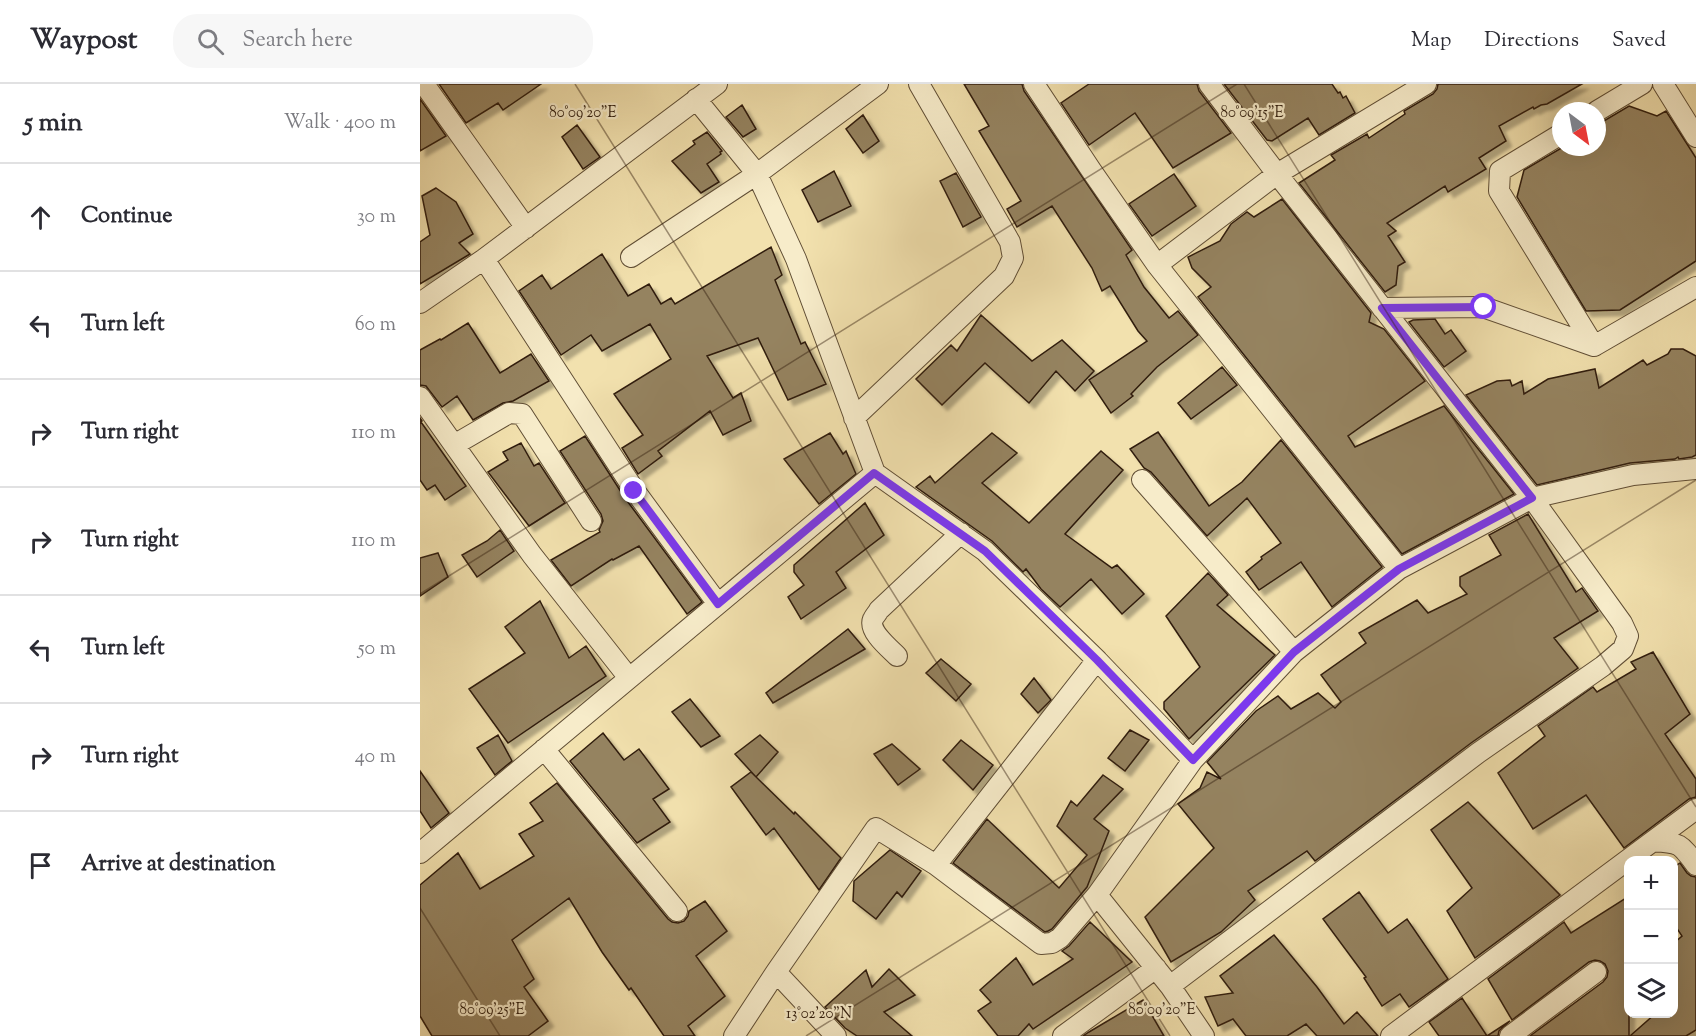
<!DOCTYPE html>
<meta charset="utf-8">
<style>
body{margin:0;font-family:"Sorts Mill Goudy",serif;background:#f7f7f7;color:#2b2b33}
.controls{position:absolute;right:18px;bottom:18px;display:grid;overflow:hidden;border-radius:12px;box-shadow:0 6px 24px #0002}
.controls button{width:54px;height:54px;display:grid;place-items:center;padding:0;border:0;border-bottom:2px solid #e1e1e2;background:#fff;color:#2b2b33;font:30px sans-serif}
.compass{position:absolute;left:1132px;top:18px;width:54px;height:54px;border-radius:50%;background:#fff;box-shadow:0 6px 24px #0002;rotate:148deg}
.stop{position:absolute;width:18px;height:18px;margin:-14px;border:4px solid #7c3aed;border-radius:50%;background:#fff}
.stop.end{background:#7c3aed;border-color:#fff;box-shadow:0 2px 6px #0008}
.list{margin:0;padding:0;list-style:none}
h2{display:flex;justify-content:space-between;align-items:center;height:78px;margin:0;padding:0 24px;font-size:26px}
h2 small{font-size:20px;font-weight:400;color:#7c7c81}
.list li{display:grid;grid-template-columns:39px 1fr auto;gap:18px;align-items:center;box-sizing:border-box;height:108px;padding:0 24px;border-top:2px solid #e1e1e2}
.list b{display:block;font-size:22px;white-space:nowrap}
.list em{font-size:20px;font-style:normal;color:#7c7c81}
.icon{flex:none;width:33px;height:33px;fill:none;stroke:currentColor;stroke-width:2;stroke-linecap:round;stroke-linejoin:round}
.map{position:relative;flex:none;width:1276px;height:952px;overflow:hidden}
header{display:flex;align-items:center;gap:36px;box-sizing:border-box;height:84px;padding:0 30px;background:#fff;border-bottom:2px solid #e1e1e2}
header strong{font-size:28px}
nav{display:flex;gap:33px;margin-inline-start:auto;font-size:21px}
.search{width:420px;height:54px;background:#f7f7f7;display:flex;align-items:center;gap:15px;box-sizing:border-box;padding:0 21px;border-radius:24px;color:#7c7c81;font-size:22px}
main{display:flex}
aside{flex:1;background:#fff}
.map>svg:first-child{display:block}
.building{fill:#958361;stroke:#301d0d;stroke-width:1.5;filter:url(#shadow)}
.lines{fill:none;stroke-linecap:round;stroke-linejoin:round}
.minor-casing{stroke:#604e35;stroke-width:22}
.minor{stroke:#f7ecca;stroke-width:20}
.route{stroke:#7c3aed;stroke-width:8}
.ticks{fill:none;stroke:#301d0d;stroke-width:1.5;stroke-opacity:0.45}
.ticks-label{font-size:15px;text-anchor:middle;fill:#301d0d;stroke:#f7ecca;stroke-width:4.5;stroke-linejoin:round;paint-order:stroke}
</style>
<header>
<strong>Waypost</strong>
<div class="search"><svg class="icon" aria-label="search" viewBox="0 0 24 24"><circle cx="10" cy="10" r="6"/><path d="M15 15l6 6"/></svg>Search here</div>
<nav><a>Map</a><a>Directions</a><a>Saved</a></nav>
</header>
<main>
<aside>
<h2>5 min<small>Walk · 400 m</small></h2>
<ul class="list">
<li><svg class="icon" aria-label="ahead" viewBox="0 0 24 24"><path d="M12 20V5M6 11l6-6 6 6"/></svg><div><b>Continue</b></div><em>30 m</em></li>
<li><svg class="icon" aria-label="left" viewBox="0 0 24 24"><path d="M17 20v-9H6M10 6l-5 5 5 5"/></svg><div><b>Turn left</b></div><em>60 m</em></li>
<li><svg class="icon" aria-label="right" viewBox="0 0 24 24"><path d="M7 20v-9h11M14 6l5 5-5 5"/></svg><div><b>Turn right</b></div><em>110 m</em></li>
<li><svg class="icon" aria-label="right" viewBox="0 0 24 24"><path d="M7 20v-9h11M14 6l5 5-5 5"/></svg><div><b>Turn right</b></div><em>110 m</em></li>
<li><svg class="icon" aria-label="left" viewBox="0 0 24 24"><path d="M17 20v-9H6M10 6l-5 5 5 5"/></svg><div><b>Turn left</b></div><em>50 m</em></li>
<li><svg class="icon" aria-label="right" viewBox="0 0 24 24"><path d="M7 20v-9h11M14 6l5 5-5 5"/></svg><div><b>Turn right</b></div><em>40 m</em></li>
<li><svg class="icon" aria-label="arrive" viewBox="0 0 24 24"><path d="M6 21V4h12l-3 4 3 4H6"/></svg><div><b>Arrive at destination</b></div></li>
</ul>
</aside>
<div class="map">
<svg width="1276" height="952" viewBox="0 0 1276 952">
<defs>
<filter id="shadow"><feDropShadow dx="5.5" dy="5.5" stdDeviation="1.5" flood-color="#0004"/></filter>
</defs>
<rect width="100%" height="100%" fill="#f2e1ae"/>
<filter id="stains"><feTurbulence type="fractalNoise" baseFrequency=".00333" numOctaves="4"/><feColorMatrix values="0 0 0 0 .2 0 0 0 0 .09 0 0 0 0 .02 0 0 0 .5 -.17"/></filter>
<radialGradient id="worn" r=".72"><stop offset=".6" stop-color="#630" stop-opacity="0"/><stop offset="1" stop-color="#630" stop-opacity=".3"/></radialGradient>
<path class="building" d="M19,0h102l-38,26 -5,-7 -32,20z
M544,0h58l2,7 108,159 -6,5 18,32 25,31 9,-7 20,24 -41,32 -26,27 2,2 -22,17 -22,-33 58,-39 -9,-10 -28,-45 -8,5 -10,-23 -40,-62 -35,21 -10,-18 14,-8 -42,-70 10,-5z
M669,0h108l2,7 32,42 -58,35 -38,-55 -46,32 -28,-42z
M804,0h108l6,9 2,-1 3,6 3,-2 9,17 -36,22 -11,-17 -36,23 -5,-1z
M1018,0h144l-35,20 -6,1 -7,4 -1,-2 -34,19 7,15 -27,17 7,11 -38,23 -3,-6 -58,37 9,8 -8,5 17,26 -7,4 -2,19 -11,7 -86,-109 36,-23 -4,-5 36,-21 2,4 36,-24 -1,-3 29,-17 4,-5z
M0,15l26,37 -26,15z
M322,21l14,24 -13,8 -17,-20z
M1209,22l28,10 9,-5 30,47v103l-76,49 -34,1 -69,-114 7,-27 39,-23h34v-22z
M443,31l16,26 -16,12 -17,-24z
M157,41l23,32 -17,12 -21,-32z
M287,48l15,19 -2,1 1,2 -14,10 12,18 -18,11 -29,-32 23,-17 -2,-3z
M414,87l17,35 -33,16 -16,-32z
M536,89l25,44 -18,10 -23,-46z
M754,90l22,32 -44,30 -23,-32z
M16,104l20,14 17,32 -14,9 11,11 -50,30v-42l10,-7 -8,-39z
M862,115l89,114 -2,9 15,7 41,52 -77,55 7,11 89,-41 70,88 -112,60 -204,-257 13,-10 -19,-19 -4,-11 32,-16 11,-17 16,-12 7,5z
M351,163l11,28 -7,5 26,64 4,-2 21,42 -38,16 -30,-62 -51,18 26,42 8,-5 10,28 -28,14 -13,-24 -52,40 4,5 -24,18 -16,-26 21,-13 -29,-41 57,-35 -21,-35 -48,27 -11,-16 -30,20 -42,-64 23,-16 9,14 51,-35 26,42 21,-12 12,20 10,-6 4,6z
M561,231l51,46 30,-21 32,31 -19,20 -19,-20 -27,32 -44,-40 -43,42 -26,-26 35,-34 6,6z
M1015,235l10,15 6,-4 15,21 -22,16 -35,-45 4,-2z
M48,239l32,50 31,-19 18,27 -36,20 -10,2 -30,17 -16,-24 -15,11 -13,-17 -3,-4 -6,-1v-35l20,-11 1,1z
M1251,265h12l13,7v99l-4,2 -13,2 -1,-2 -3,2 -45,4 -93,22 -71,-90 31,-14 13,-1 2,6 10,-5 2,13 24,-15 47,-10 4,19 44,-28 4,5 21,-11z
M802,283l15,18 -46,34 -13,-16z
M0,334l2,3 -1,1 45,64 -21,14 -10,-15 -8,5 -7,-10z
M738,348l51,74 33,-24 39,-42 101,127 -50,40 -31,-45 -42,28 -13,-18 16,-13 -1,-2 20,-14 -34,-45 -40,38 -56,-64 -7,-4 -14,-19z
M410,349l13,21 3,-3 10,23 -37,30 -35,-45z
M572,349l25,20 -35,30 47,40 72,-72 22,19 -58,64 47,34 5,-3 27,29 -22,20 -31,-35 -31,28 -19,-18 -15,-20 -3,3 -31,-31 -76,-54 14,-11 5,7z
M165,352l40,62 77,104 -15,12 -48,-68 -26,14 -1,-1 -41,27 -20,-26 49,-28 -1,-2 4,-9 -2,-7 -41,-63z
M101,359l13,23 5,-3 26,40 -36,23 -41,-54 20,-12 -5,-8z
M445,419l19,32 -48,37 10,16 -45,31 -13,-22 16,-12 -10,-13v-7z
M1108,430l48,78 6,-4 16,23 -44,27 24,30 -107,75 -156,118 -8,-10 -59,40 7,9 -34,32 -50,30 -26,-45 69,-69 -36,-44 22,-16 7,-16 14,7 -14,-17 49,-51 22,-15 13,13 27,-16 17,15 6,-6 -20,-27 45,-32 -7,-10 58,-33 11,13 39,-19 -7,-8v-9l41,-22 -12,-20z
M80,446l14,21 -37,26 -15,-22 25,-14z
M18,469l10,24 -28,19v-38z
M788,489l20,22 -11,10 58,50 -86,84 -25,-30v-7l36,-35 -34,-51z
M120,517l29,57 17,-12 20,30 -98,67 -39,-54 56,-36 -20,-26z
M428,545l17,20 -92,54 -7,-10z
M1233,568l37,62 -25,20 31,45v18l-7,2 -65,49 -38,-53 -53,34 -35,-56 47,-37 -7,-10 55,-39 4,5 39,-23 -5,-7z
M521,575l30,25 -15,17 -30,-28z
M614,594l17,22 -13,13 -17,-19z
M270,615l30,37 -19,11 -29,-35z
M710,646l19,10 -24,31 -17,-13z
M183,649l21,27 15,-11 30,40 -16,10 17,23 -33,21 -67,-82z
M78,651l14,26 -17,14 -18,-27z
M340,651l18,17 -22,25 -21,-23z
M541,656l32,25 -20,25 -30,-30z
M472,660l28,25 -22,16 -24,-31z
M0,687l29,42 -18,15 -11,-17z
M331,688l43,42 1,-2 46,46 -22,32 -45,-62 -8,7 -35,-48z
M683,691l20,14 -29,30 15,12 -22,56 -35,42 -4,2 -3,1 -92,-69 34,-44 72,69 28,-33 -30,-29 14,-25 6,5z
M137,699l111,136 4,3 6,1 6,-2 4,-5 1,-5 16,-10 22,30 -31,25 29,40 -37,30 7,10h-31l-33,-48 -2,2 -27,-38 -33,-54 -57,42 22,39 -10,8 24,34 -20,15h-96l-12,-20v-131l38,-32 22,36 54,-33 -15,-22 24,-13 -13,-18z
M1048,718l92,93 -85,63 -28,-47 25,-23 -41,-58z
M470,766l31,21 -19,26 -5,-5 -21,27 -23,-18 1,-20z
M1260,779l7,10 4,3 5,1v153l-10,6h-56l25,-22h19v-71l8,-7 -8,-12v-57z
M939,808l29,41 19,-14 41,60 -39,28 -9,-13 -18,12 -18,-28 2,-1 -43,-58z
M1209,812v140h-99l73,-54 4,-5 1,-6 -3,-7 -5,-3 -5,-1 -6,2 -77,58 -24,-41 76,-57 7,11z
M670,838l42,40 -99,67 -4,-5 -11,12h-20l-20,-25 13,-9 -11,-12 36,-32 17,27 40,-26 -11,-8 7,-5z
M854,851l43,52 27,37 13,-12 21,24h-61l-11,-12 -19,12h-41l-13,-17 -15,7 -13,-29 28,-4 -13,-17z
M469,885l26,26 -31,17 28,24h-55l-12,-8 -20,-21 41,-37 6,17z
M1042,914l25,38 23,-15 -11,10 -1,5h-59l-10,-14z
M723,916l21,36h-81l6,-4z"/>
<g class="lines">
<defs>
<path id="minor" d="M4,0l102,144
M614,0l57,86 66,95 242,304
M1243,0l33,53
M276,15l61,75 39,85 79,214 110,78 112,109 96,100
M1177,27l45,-27
M211,173l126,-83 121,-90
M64,175l151,232 83,113
M737,181l120,-91 149,-90
M0,219l64,-44 233,-175
M962,224l101,-1 111,39 -95,-155 1,-20 61,-37
M1174,262l102,-59
M0,313l112,158 97,123
M434,334l150,-142 9,-18 -3,-16 -91,-158
M34,361l55,-32 13,1 69,107
M722,396l152,172
M477,572c-8,-8 -29,-25 -24,-37 0,-1 6,-8 6,-9l82,-77
M124,665l133,162
M1234,757c26,2 26,2 42,24
M0,769l455,-380
M516,781l161,-205
M677,811l73,91 34,50
M356,888l60,64
M750,902l308,-233 125,-87 20,-17 5,-13 -6,-13 -90,-125 -255,-324 -68,-90
M314,952l42,-64 100,-144 60,37 105,79 11,-1 8,-5 37,-43 96,-135 101,-108 105,-83 133,-71 101,-23 63,-6
M643,952l93,-68
M971,952l305,-227
M1090,952l86,-64"/>
</defs>
<use href="#minor" class="minor-casing"/>
<use href="#minor" class="minor"/>
</g>
<g class="lines">
<path class="route" d="M214,407l84,113 156,-131 111,78 112,109 96,100 101,-108 105,-83 133,-71 -150,-190 102,-1"/>
</g>
<path class="ticks" d="M155,0l595,952M824,0l452,723M0,510l817,-510M0,824l80,128M386,952l890,-556"/>
<g class="ticks-label">
<text x="163" y="33">80°09'20"E</text>
<text x="832" y="33">80°09'15"E</text>
<text x="72" y="930">80°09'25"E</text>
<text x="742" y="930">80°09'20"E</text>
<text x="399" y="934">13°02'20"N</text>
</g>
<rect width="100%" height="100%" filter="url(#stains)"/>
<rect width="100%" height="100%" fill="url(#worn)"/>
</svg>
<div class="controls">
<button>+</button>
<button>−</button>
<button><svg class="icon" aria-label="layers" viewBox="0 0 24 24"><path d="M12 4l9 5-9 5-9-5zM3 14l9 5 9-5"/></svg></button>
</div>
<svg class="compass" viewBox="-18 -18 36 36"><path d="M0-13l5 13h-10z" fill="#e53935"/><path d="M0 13l5-13h-10z" fill="#7c7c81"/></svg>
<div class="stop" style="left:1064px;top:223px"></div>
<div class="stop end" style="left:214px;top:407px"></div>
</div>
</main>
